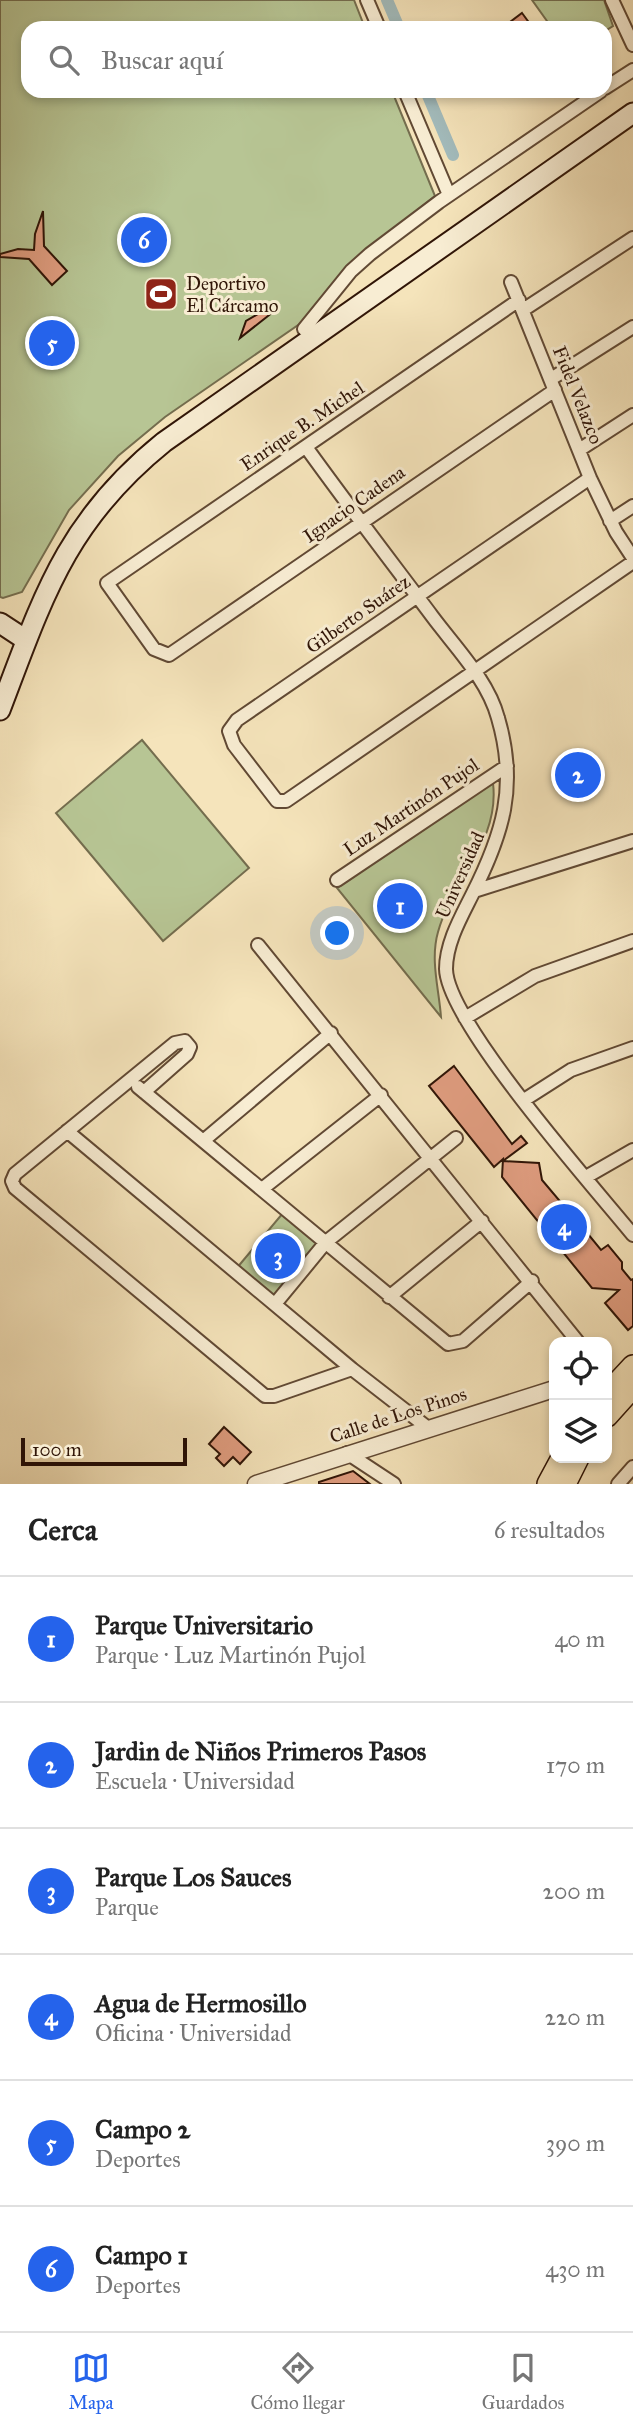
<!DOCTYPE html>
<html lang="es">
<meta charset="utf-8">
<style>
body{margin:0;font-family:"IM FELL Great Primer",serif;background:#f6f6f6;color:#222}
.controls{position:absolute;right:21px;bottom:21px;display:grid;overflow:hidden;border-radius:14px;box-shadow:0 4px 10px #0003}
.controls button{width:63px;height:63px;display:grid;place-items:center;padding:0;border:0;border-bottom:2px solid #e0e0e0;background:#fff;color:#222;font:35px sans-serif}
.scale{position:absolute;left:21px;bottom:18px;width:166px;box-sizing:border-box;padding-left:7px;border:4px solid #301507;border-top:0;font-size:19px;line-height:24px;white-space:nowrap;color:#301507;-webkit-text-stroke:5px #f8edd3;paint-order:stroke}
.you{position:absolute;left:338px;top:934px;width:24px;height:24px;margin:-18px;border:5px solid #fff;border-radius:50%;background:#1a73e8;box-shadow:0 0 0 10px #1a73e833}
.badge{display:grid;place-items:center;width:46px;height:46px;border-radius:50%;background:#2563eb;color:#fff;font-size:23px;font-weight:700}
.pin{position:absolute;translate:-50% -50%;border:4px solid #fff;box-shadow:0 2px 7px #0006}
.list{margin:0;padding:0;list-style:none}
h2{display:flex;justify-content:space-between;align-items:center;height:91px;margin:0;padding:0 28px;font-size:30px}
h2 small{font-size:23px;font-weight:400;color:#767676}
.list li{display:grid;grid-template-columns:46px 1fr auto;gap:21px;align-items:center;box-sizing:border-box;height:126px;padding:0 28px;border-top:2px solid #e0e0e0}
.list b{display:block;font-size:26px;white-space:nowrap}
.list p{margin:0;font-size:23px;white-space:nowrap;color:#767676}
.list em{font-size:23px;font-style:normal;color:#767676}
.icon{flex:none;width:38px;height:38px;fill:none;stroke:currentColor;stroke-width:2;stroke-linecap:round;stroke-linejoin:round}
.map{position:relative;flex:none;width:633px;height:1484px;overflow:hidden}
.search{position:absolute;background:#fff;box-shadow:0 4px 10px #0003;left:21px;right:21px;top:21px;height:77px;display:flex;align-items:center;gap:18px;box-sizing:border-box;padding:0 24px;border-radius:21px;color:#767676;font-size:26px}
.sheet{height:847px;background:#fff}
nav{display:flex;justify-content:space-around;align-items:center;box-sizing:border-box;height:98px;border-top:2px solid #e0e0e0;background:#fff;font-size:19px;color:#767676}
nav a{display:grid;justify-items:center;gap:4px}
nav .on{color:#2563eb}
.map>svg:first-child{display:block}
.green{fill:#b7c594;stroke:#746d4e;stroke-width:2}
.lines{fill:none;stroke-linecap:round;stroke-linejoin:round}
.canal{stroke:#a2bbbc;stroke-width:12}
.building{fill:#e09d80;stroke:#301507;stroke-width:2}
.minor-casing{stroke:#614934;stroke-width:16}
.tertiary-casing{stroke:#614934;stroke-width:19}
.secondary-casing{stroke:#301507;stroke-width:23}
.primary-casing{stroke:#301507;stroke-width:24}
.minor{stroke:#f8edd3;stroke-width:12}
.tertiary{stroke:#f8edd3;stroke-width:16}
.secondary{stroke:#f8edd3;stroke-width:19}
.primary{stroke:#f5e4bb;stroke-width:21}
.labels{text-anchor:middle;dominant-baseline:central;stroke-width:6;stroke-linejoin:round;paint-order:stroke}
.poi-label{font-size:19px;fill:#301507;stroke:#f8edd3;text-anchor:start}
.street-label{font-size:19px;fill:#301507;stroke:#f8edd3}
</style>
<div class="map">
<svg width="633" height="1484" viewBox="0 0 633 1484">
<rect width="100%" height="100%" fill="#f5e4bb"/>
<filter id="stains"><feTurbulence type="fractalNoise" baseFrequency=".00286" numOctaves="4"/><feColorMatrix values="0 0 0 0 .2 0 0 0 0 .09 0 0 0 0 .02 0 0 0 .5 -.17"/></filter>
<radialGradient id="worn" r=".72"><stop offset=".6" stop-color="#630" stop-opacity="0"/><stop offset="1" stop-color="#630" stop-opacity=".3"/></radialGradient>
<path class="green" d="M0,0h354l11,28h-337v63h364l43,105 -85,68 -49,59 -136,94 -47,39 -49,54 -47,82 -19,6 -3,-1z
M532,0h72l9,26 -8,5v-3h-53z
M142,740l107,128 -86,73 -107,-128z
M493,783c7,59 -40,95 -55,149 -8,28 1,57 3,85l-104,-129z
M283,1213l37,31 -48,56 -36,-31z"/>
<g class="lines">
<path class="canal" d="M387,0l12,28
M426,91l27,64"/>
</g>
<path class="building" d="M522,13l11,15h-31z
M43,211l1,35 23,25 -15,14 -23,-26 -29,-2v-3l18,-5 16,1 1,-16z
M270,307l3,5 -33,26 6,-17z
M454,1066l58,78 9,-8 6,7 -24,18 36,2 3,17 32,38 3,-2 9,10 -3,2 18,22 7,-5 14,17v7l9,11 2,-1v47l-5,4 -23,-27 14,-13 -27,-2 -90,-111 1,-18 -9,8 -65,-81z
M224,1427l27,25 -11,12 -7,-7 -9,9 -8,-8 4,-4 -11,-10z
M353,1471l17,13h-51v-2z"/>
<g class="lines">
<defs>
<path id="minor" d="M367,0l12,28
M612,0l21,45
M605,88l28,-18
M405,91l44,104
M511,282l79,196 26,54 17,26
M519,300l-412,283 47,66 15,6 386,-265
M523,310l110,-72
M304,329l47,-58 19,-17 69,-52 162,-111
M551,379l82,-52
M306,447c41,57 84,113 126,169 23,31 56,64 66,102 20,68 5,116 -26,177 -11,22 -26,48 -26,74 1,53 148,218 187,266
M579,450l54,-35
M590,478l-353,242 -8,11 5,14 43,56h9l347,-239
M610,521l23,-15
M337,880l170,-114
M474,891l159,-50
M258,945l320,397
M465,1018l70,-42 98,-35
M138,1087l310,257 15,-3 69,-60
M144,1092l43,-38 3,-7 -5,-6 -10,2 -160,131 -3,7 3,7 250,208h9l78,-27
M524,1100l47,-30 62,-22
M67,1131l285,238 76,59
M203,1141l128,-108
M586,1177l47,-27
M262,1189l119,-94
M389,1297l93,-76
M275,1304l51,-62 130,-104
M347,1453l47,31
M618,1484l15,-17"/>
<path id="tertiary" d="M256,1484l298,-95"/>
<path id="secondary" d="M0,623l26,17
M0,710c43,-113 66,-189 164,-268l469,-329"/>
<path id="primary" d="M607,1394l26,-28
M607,1416l26,-29
M548,1484l14,-26
M565,1484l13,-26"/>
</defs>
<use href="#minor" class="minor-casing"/>
<use href="#tertiary" class="tertiary-casing"/>
<use href="#secondary" class="secondary-casing"/>
<use href="#primary" class="primary-casing"/>
<use href="#minor" class="minor"/>
<use href="#tertiary" class="tertiary"/>
<use href="#secondary" class="secondary"/>
<use href="#primary" class="primary"/>
</g>
<defs>
<symbol id="stadium-square" viewBox="-11 -11 22 22"><rect x="-9" y="-9" width="18" height="18" rx="4" fill="#8f2418" stroke="#f8edd3"/><path d="M0-5a6.5 5 0 1 0 0 10a6.5 5 0 1 0 0-10ZM-3.5-1.8h7v3.6h-7Z" fill="#fff"/></symbol>
</defs>
<g fill-rule="evenodd">
<use href="#stadium-square" x="142" y="275" width="38" height="38"/>
</g>
<g class="labels">
<g class="poi-label">
<text x="186" y="283">Deportivo<tspan x="186" dy="22">El Cárcamo</tspan></text>
</g>
<g class="street-label">
<text transform="translate(578 395) rotate(68)">Fidel Velazco</text>
<text transform="translate(302 426) rotate(-34)">Enrique B. Michel</text>
<text transform="translate(354 504) rotate(-35)">Ignacio Cadena</text>
<text transform="translate(358 614) rotate(-35)">Gilberto Suárez</text>
<text transform="translate(411 807) rotate(-34)">Luz Martinón Pujol</text>
<text transform="translate(460 875) rotate(-66)">Universidad</text>
<text transform="translate(398 1415) rotate(-18)">Calle de Los Pinos</text>
</g>
</g>
<rect width="100%" height="100%" filter="url(#stains)"/>
<rect width="100%" height="100%" fill="url(#worn)"/>
</svg>
<div class="controls">
<button><svg class="icon" aria-label="locate" viewBox="0 0 24 24"><circle cx="12" cy="12" r="6"/><path d="M12 2v4M12 18v4M2 12h4M18 12h4"/></svg></button>
<button><svg class="icon" aria-label="layers" viewBox="0 0 24 24"><path d="M12 4l9 5-9 5-9-5zM3 14l9 5 9-5"/></svg></button>
</div>
<div class="scale">100 m</div>
<div class="you"></div>
<div class="pin badge" style="left:400px;top:906px">1</div>
<div class="pin badge" style="left:578px;top:775px">2</div>
<div class="pin badge" style="left:278px;top:1256px">3</div>
<div class="pin badge" style="left:564px;top:1227px">4</div>
<div class="pin badge" style="left:52px;top:343px">5</div>
<div class="pin badge" style="left:144px;top:240px">6</div>
<div class="search"><svg class="icon" aria-label="search" viewBox="0 0 24 24"><circle cx="10" cy="10" r="6"/><path d="M15 15l6 6"/></svg>Buscar aquí</div>
</div>
<section class="sheet">
<h2>Cerca<small>6 resultados</small></h2>
<ul class="list">
<li><span class="badge">1</span><div><b>Parque Universitario</b><p>Parque · Luz Martinón Pujol</p></div><em>40 m</em></li>
<li><span class="badge">2</span><div><b>Jardin de Niños Primeros Pasos</b><p>Escuela · Universidad</p></div><em>170 m</em></li>
<li><span class="badge">3</span><div><b>Parque Los Sauces</b><p>Parque</p></div><em>200 m</em></li>
<li><span class="badge">4</span><div><b>Agua de Hermosillo</b><p>Oficina · Universidad</p></div><em>220 m</em></li>
<li><span class="badge">5</span><div><b>Campo 2</b><p>Deportes</p></div><em>390 m</em></li>
<li><span class="badge">6</span><div><b>Campo 1</b><p>Deportes</p></div><em>430 m</em></li>
</ul>
</section>
<nav>
<a class="on"><svg class="icon" aria-label="map" viewBox="0 0 24 24"><path d="M3 6l6-2 6 2 6-2v14l-6 2-6-2-6 2zM9 4v14M15 6v14"/></svg>Mapa</a>
<a><svg class="icon" aria-label="directions" viewBox="0 0 24 24"><path d="M12 3l9 9-9 9-9-9zM9 14v-3h6M13 9l2 2-2 2"/></svg>Cómo llegar</a>
<a><svg class="icon" aria-label="saved" viewBox="0 0 24 24"><path d="M7 4h10v16l-5-4-5 4z"/></svg>Guardados</a>
</nav>
